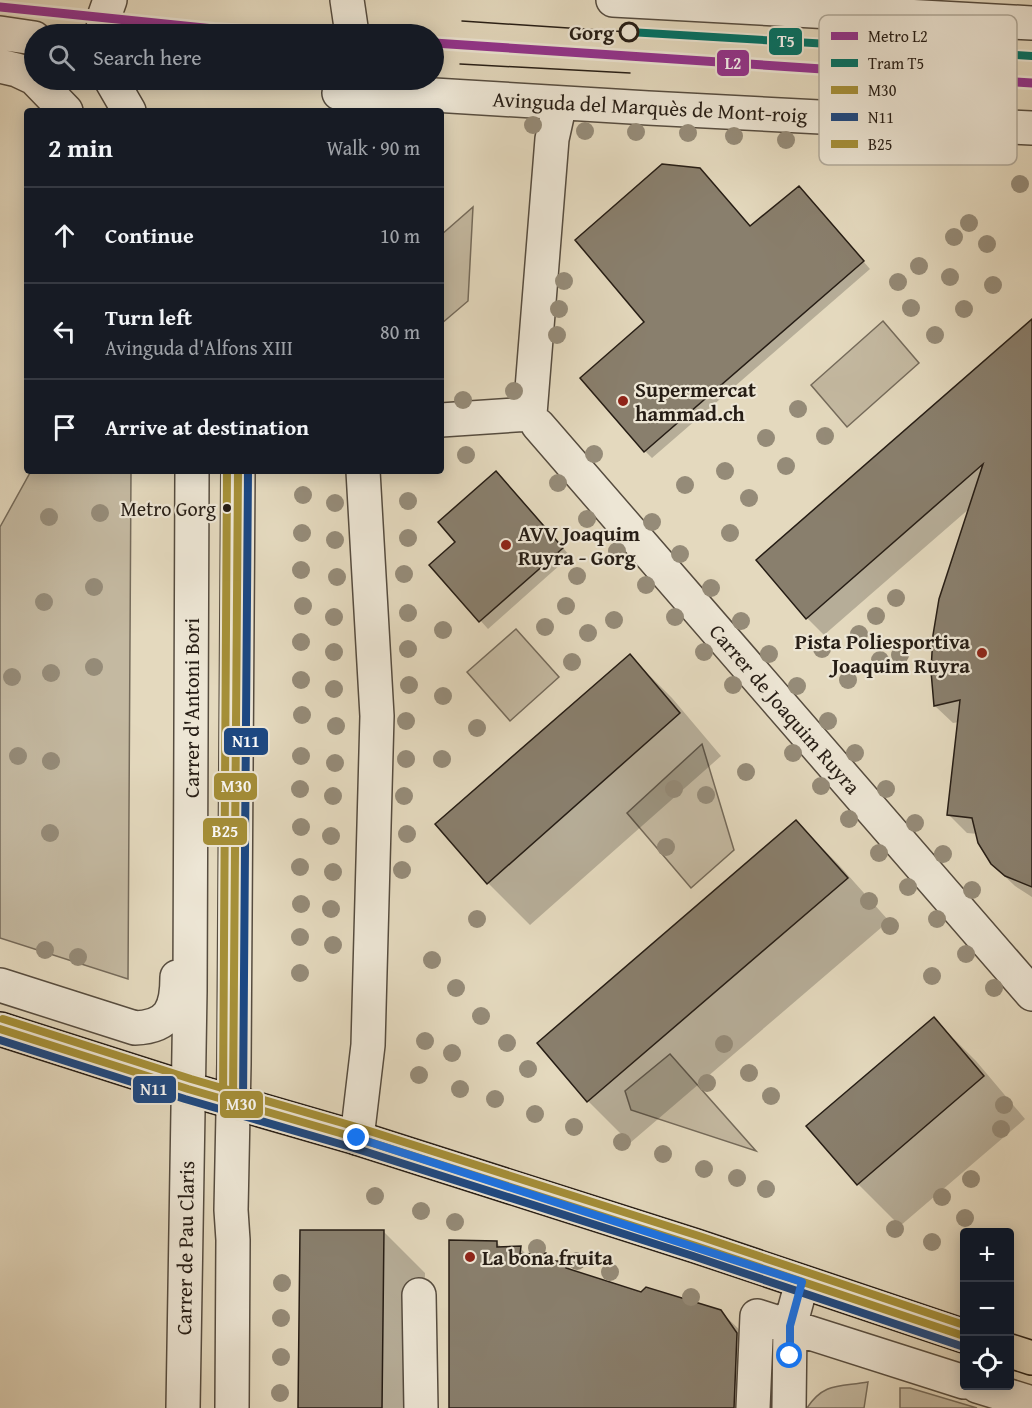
<!DOCTYPE html>
<meta charset="utf-8">
<style>
body{margin:0;font-family:"Gentium Book Plus",serif;background:#242831;color:#f1f3f6}
.controls{position:absolute;right:18px;bottom:18px;display:grid;overflow:hidden;border-radius:6px;box-shadow:0 3px 15px #0003}
.controls button{width:54px;height:54px;display:grid;place-items:center;padding:0;border:0;border-bottom:2px solid #363941;background:#171b24;color:#f1f3f6;font:30px sans-serif}
.stop{position:absolute;width:18px;height:18px;margin:-14px;border:4px solid #1a73e8;border-radius:50%;background:#fff}
.stop.end{background:#1a73e8;border-color:#fff;box-shadow:0 2px 6px #0008}
.list{margin:0;padding:0;list-style:none}
h2{display:flex;justify-content:space-between;align-items:center;height:78px;margin:0;padding:0 24px;font-size:26px}
h2 small{font-size:20px;font-weight:400;color:#9ea1a6}
.list li{display:grid;grid-template-columns:39px 1fr auto;gap:18px;align-items:center;box-sizing:border-box;height:96px;padding:0 24px;border-top:2px solid #363941}
.list b{display:block;font-size:22px;white-space:nowrap}
.list p{margin:0;font-size:20px;white-space:nowrap;color:#9ea1a6}
.list em{font-size:20px;font-style:normal;color:#9ea1a6}
.icon{flex:none;width:33px;height:33px;fill:none;stroke:currentColor;stroke-width:2;stroke-linecap:round;stroke-linejoin:round}
.map{position:relative;flex:none;width:1032px;height:1408px;overflow:hidden}
.search{position:absolute;background:#171b24;box-shadow:0 3px 15px #0003;left:24px;top:24px;width:420px;height:66px;display:flex;align-items:center;gap:15px;box-sizing:border-box;padding:0 21px;border-radius:33px;color:#9ea1a6;font-size:22px}
.panel{position:absolute;background:#171b24;box-shadow:0 3px 15px #0003;left:24px;top:108px;width:420px;height:366px;border-radius:6px}
.map>svg:first-child{display:block}
.green{fill:#c4b9a1;stroke:#756b5b;stroke-width:1.5}
.shadow{fill:#0003}
.building{fill:#897f6d;stroke:#261d15;stroke-width:1.5}
.lines{fill:none;stroke-linecap:round;stroke-linejoin:round}
.minor-casing{stroke:#564c3f;stroke-width:36}
.major-casing{stroke:#261d15;stroke-width:36}
.minor{stroke:#ede6d5;stroke-width:33}
.major{stroke:#e4d9be;stroke-width:33}
.tram{stroke:#261d15;stroke-width:1.5}
.bus-1-casing{stroke:#ede6d5;stroke-width:12}
.bus-2-casing{stroke:#ede6d5;stroke-width:12}
.bus-3-casing{stroke:#ede6d5;stroke-width:12}
.bus-1{stroke:#a58f38;stroke-width:8}
.bus-2{stroke:#1c4883;stroke-width:8}
.bus-3{stroke:#a58f38;stroke-width:8}
.tram-1-casing{stroke:#ede6d5;stroke-width:12}
.tram-1{stroke:#007165;stroke-width:8}
.metro-1-casing{stroke:#ede6d5;stroke-width:14}
.metro-1{stroke:#93328e;stroke-width:9}
.tree{fill:#958b78}
.route{stroke:#1a73e8;stroke-width:8}
.stop-dot{fill:#ede6d5;stroke:#261d15;stroke-width:3}
.poi-dot{fill:#8f2418;stroke:#ede6d5;stroke-width:2}
.bus-dot{fill:#261d15;stroke:#ede6d5;stroke-width:2}
.labels{text-anchor:middle;dominant-baseline:central;stroke-width:4.5;stroke-linejoin:round;paint-order:stroke}
.bus-label{font-size:20px;fill:#261d15;stroke:#ede6d5;text-anchor:end}
.stop-label{font-size:21px;font-weight:bold;fill:#261d15;stroke:#ede6d5;text-anchor:end}
.street-label{font-size:21px;fill:#261d15;stroke:#ede6d5}
.poi-label{font-size:21px;font-weight:bold;fill:#261d15;stroke:#ede6d5;text-anchor:start}
.key{fill:#ede6d5;stroke:#b1aa9b;stroke-width:1.5}
.key-label{font-size:16px;fill:#261d15}
.line-badge{stroke:#ede6d5;stroke-width:2}
.badge-label{font-size:16px;text-anchor:middle;font-weight:bold;fill:#fff}
</style>
<div class="map">
<svg width="1032" height="1408" viewBox="0 0 1032 1408">
<rect width="100%" height="100%" fill="#e4d9be"/>
<filter id="stains"><feTurbulence type="fractalNoise" baseFrequency=".00333" numOctaves="4"/><feColorMatrix values="0 0 0 0 .2 0 0 0 0 .09 0 0 0 0 .02 0 0 0 .5 -.17"/></filter>
<radialGradient id="worn" r=".72"><stop offset=".6" stop-color="#630" stop-opacity="0"/><stop offset="1" stop-color="#630" stop-opacity=".3"/></radialGradient>
<path class="green" d="M473,207l-5,94 -27,23v-89z
M883,321l36,42 -72,64 -36,-42z
M31,471h100l-3,508 -128,-41v-411z
M516,629l43,48 -49,44 -43,-49z
M702,744l32,106 -43,38 -64,-75z
M670,1054l86,97 -125,-41 -6,-19z
M868,1382l-4,26h-57c17,-26 33,-21 61,-26z
M900,1388h10l67,20h-77z"/>
<path class="shadow" d="M807,196l63,73 -218,189 -7,-7 1,-129 105,-95z
M1032,321v576l-17,-11 -19,-18 -18,-34 -11,-1 -18,-18 10,-93 -6,1 -18,-17 -3,-35 38,-163 -146,127 -17,-17z
M504,480l66,76 -82,73 -57,-64 26,-23z
M630,656l42,42 49,58 -191,169 -42,-42z
M796,822l42,42 51,57 -259,222 -42,-42z
M934,1019l42,42 49,58 -125,107 -42,-42z
M383,1231l42,42 -1,135h-124z
M496,1242l6,6h18l7,7 18,-1 9,9h10l10,9 67,21 79,18 25,24 14,73h-309z"/>
<path class="building" d="M662,164l38,4 50,58 49,-40 65,75 -220,191 -64,-74 64,-56 -69,-82z
M1032,319v568l-27,-11 -14,-12 -13,-21 -6,-25 -25,-3 13,-115 -26,6 -3,-35 2,-36 6,-36 44,-135 -177,155 -50,-59z
M496,471l67,77 -84,74 -50,-57 26,-23 -17,-20z
M630,654l50,59 -193,171 -52,-60z
M796,820l52,58 -261,224 -50,-59z
M934,1017l50,59 -127,109 -51,-59z
M300,1230h84l-2,178h-84z
M449,1240l48,1v6l24,-1 -1,8 26,-1 1,8h18l1,7 75,24 5,-5 75,23 16,23 -3,75h-285z"/>
<g class="lines">
<defs>
<path id="minor" d="M347,0l5,34
M613,0l419,23
M0,33l34,5
M103,34l1,-17 6,-17
M0,66l17,4 17,8
M36,80l30,31
M111,80l18,31
M339,93l95,2 214,13 384,20
M441,420l89,-6 22,-275 8,-36
M538,425l494,569
M0,985l135,43c35,-1 42,-20 42,-51
M357,1138l11,-93 9,-329 -14,-245
M419,1295l2,113
M977,1386l55,17
M183,1408l7,-417 2,-520
M232,1408l1,-168 -2,-30 3,-146 4,-593
M753,1408l4,-92 207,66
M789,1408l1,-82 12,-44"/>
<path id="major" d="M0,1029l188,60 169,49 339,108 268,90
M1010,1351l22,7"/>
</defs>
<use href="#minor" class="minor-casing"/>
<use href="#major" class="major-casing"/>
<use href="#minor" class="minor"/>
<use href="#major" class="major"/>
<path class="tram" d="M462,21l167,11
M460,64l170,9"/>
<defs>
<path id="bus-1" d="M0,1029l188,60 169,49 339,108 268,90
M233,1102l5,-631"/>
<path id="bus-2" d="M0,1040l185,59 169,49 339,108 268,90
M243,1102l5,-631"/>
<path id="bus-3" d="M3,1019l188,60 169,49 339,108 265,89
M223,1102l4,-631"/>
</defs>
<use href="#bus-1" class="bus-1-casing"/>
<use href="#bus-2" class="bus-2-casing"/>
<use href="#bus-3" class="bus-3-casing"/>
<use href="#bus-1" class="bus-1"/>
<use href="#bus-2" class="bus-2"/>
<use href="#bus-3" class="bus-3"/>
<defs>
<path id="tram-1" d="M629,32l403,24"/>
</defs>
<use href="#tram-1" class="tram-1-casing"/>
<use href="#tram-1" class="tram-1"/>
<defs>
<path id="metro-1" d="M0,7l214,22 87,5
M434,43l598,40"/>
</defs>
<use href="#metro-1" class="metro-1-casing"/>
<use href="#metro-1" class="metro-1"/>
</g>
<g class="tree">
<circle cx="533" cy="125" r="9"/>
<circle cx="585" cy="131" r="9"/>
<circle cx="636" cy="132" r="9"/>
<circle cx="688" cy="133" r="9"/>
<circle cx="734" cy="136" r="9"/>
<circle cx="786" cy="140" r="9"/>
<circle cx="1020" cy="184" r="9"/>
<circle cx="969" cy="223" r="9"/>
<circle cx="954" cy="237" r="9"/>
<circle cx="987" cy="244" r="9"/>
<circle cx="919" cy="266" r="9"/>
<circle cx="950" cy="277" r="9"/>
<circle cx="564" cy="281" r="9"/>
<circle cx="898" cy="282" r="9"/>
<circle cx="993" cy="285" r="9"/>
<circle cx="911" cy="308" r="9"/>
<circle cx="559" cy="309" r="9"/>
<circle cx="964" cy="309" r="9"/>
<circle cx="557" cy="335" r="9"/>
<circle cx="935" cy="335" r="9"/>
<circle cx="514" cy="391" r="9"/>
<circle cx="463" cy="400" r="9"/>
<circle cx="798" cy="409" r="9"/>
<circle cx="825" cy="436" r="9"/>
<circle cx="766" cy="438" r="9"/>
<circle cx="594" cy="454" r="9"/>
<circle cx="466" cy="455" r="9"/>
<circle cx="786" cy="466" r="9"/>
<circle cx="725" cy="471" r="9"/>
<circle cx="558" cy="483" r="9"/>
<circle cx="685" cy="485" r="9"/>
<circle cx="303" cy="495" r="9"/>
<circle cx="749" cy="498" r="9"/>
<circle cx="408" cy="501" r="9"/>
<circle cx="335" cy="503" r="9"/>
<circle cx="100" cy="513" r="9"/>
<circle cx="49" cy="517" r="9"/>
<circle cx="587" cy="519" r="9"/>
<circle cx="652" cy="522" r="9"/>
<circle cx="302" cy="533" r="9"/>
<circle cx="730" cy="533" r="9"/>
<circle cx="408" cy="538" r="9"/>
<circle cx="335" cy="540" r="9"/>
<circle cx="617" cy="551" r="9"/>
<circle cx="680" cy="554" r="9"/>
<circle cx="301" cy="570" r="9"/>
<circle cx="404" cy="574" r="9"/>
<circle cx="577" cy="576" r="9"/>
<circle cx="337" cy="577" r="9"/>
<circle cx="646" cy="585" r="9"/>
<circle cx="94" cy="587" r="9"/>
<circle cx="711" cy="588" r="9"/>
<circle cx="896" cy="598" r="9"/>
<circle cx="44" cy="602" r="9"/>
<circle cx="303" cy="606" r="9"/>
<circle cx="566" cy="606" r="9"/>
<circle cx="408" cy="613" r="9"/>
<circle cx="876" cy="616" r="9"/>
<circle cx="334" cy="617" r="9"/>
<circle cx="675" cy="617" r="9"/>
<circle cx="614" cy="620" r="9"/>
<circle cx="741" cy="621" r="9"/>
<circle cx="545" cy="627" r="9"/>
<circle cx="443" cy="630" r="9"/>
<circle cx="588" cy="633" r="9"/>
<circle cx="859" cy="634" r="9"/>
<circle cx="301" cy="642" r="9"/>
<circle cx="408" cy="649" r="9"/>
<circle cx="822" cy="649" r="9"/>
<circle cx="334" cy="652" r="9"/>
<circle cx="704" cy="652" r="9"/>
<circle cx="769" cy="654" r="9"/>
<circle cx="900" cy="655" r="9"/>
<circle cx="880" cy="660" r="9"/>
<circle cx="572" cy="662" r="9"/>
<circle cx="94" cy="667" r="9"/>
<circle cx="51" cy="673" r="9"/>
<circle cx="12" cy="677" r="9"/>
<circle cx="301" cy="680" r="9"/>
<circle cx="848" cy="680" r="9"/>
<circle cx="409" cy="685" r="9"/>
<circle cx="733" cy="685" r="9"/>
<circle cx="797" cy="686" r="9"/>
<circle cx="334" cy="689" r="9"/>
<circle cx="443" cy="696" r="9"/>
<circle cx="302" cy="715" r="9"/>
<circle cx="406" cy="721" r="9"/>
<circle cx="828" cy="721" r="9"/>
<circle cx="336" cy="726" r="9"/>
<circle cx="477" cy="728" r="9"/>
<circle cx="793" cy="753" r="9"/>
<circle cx="855" cy="753" r="9"/>
<circle cx="18" cy="756" r="9"/>
<circle cx="301" cy="756" r="9"/>
<circle cx="406" cy="759" r="9"/>
<circle cx="442" cy="759" r="9"/>
<circle cx="51" cy="761" r="9"/>
<circle cx="335" cy="763" r="9"/>
<circle cx="746" cy="772" r="9"/>
<circle cx="821" cy="786" r="9"/>
<circle cx="300" cy="789" r="9"/>
<circle cx="674" cy="789" r="9"/>
<circle cx="886" cy="789" r="9"/>
<circle cx="706" cy="795" r="9"/>
<circle cx="333" cy="796" r="9"/>
<circle cx="404" cy="796" r="9"/>
<circle cx="849" cy="819" r="9"/>
<circle cx="915" cy="823" r="9"/>
<circle cx="301" cy="827" r="9"/>
<circle cx="50" cy="833" r="9"/>
<circle cx="407" cy="834" r="9"/>
<circle cx="331" cy="836" r="9"/>
<circle cx="666" cy="847" r="9"/>
<circle cx="879" cy="853" r="9"/>
<circle cx="943" cy="854" r="9"/>
<circle cx="300" cy="867" r="9"/>
<circle cx="402" cy="870" r="9"/>
<circle cx="333" cy="872" r="9"/>
<circle cx="908" cy="887" r="9"/>
<circle cx="972" cy="890" r="9"/>
<circle cx="869" cy="901" r="9"/>
<circle cx="301" cy="904" r="9"/>
<circle cx="331" cy="909" r="9"/>
<circle cx="477" cy="919" r="9"/>
<circle cx="937" cy="919" r="9"/>
<circle cx="890" cy="926" r="9"/>
<circle cx="300" cy="937" r="9"/>
<circle cx="333" cy="945" r="9"/>
<circle cx="45" cy="950" r="9"/>
<circle cx="966" cy="954" r="9"/>
<circle cx="78" cy="957" r="9"/>
<circle cx="432" cy="960" r="9"/>
<circle cx="300" cy="973" r="9"/>
<circle cx="932" cy="976" r="9"/>
<circle cx="456" cy="988" r="9"/>
<circle cx="994" cy="988" r="9"/>
<circle cx="481" cy="1016" r="9"/>
<circle cx="425" cy="1041" r="9"/>
<circle cx="507" cy="1043" r="9"/>
<circle cx="724" cy="1044" r="9"/>
<circle cx="452" cy="1053" r="9"/>
<circle cx="528" cy="1069" r="9"/>
<circle cx="749" cy="1073" r="9"/>
<circle cx="419" cy="1075" r="9"/>
<circle cx="707" cy="1083" r="9"/>
<circle cx="460" cy="1089" r="9"/>
<circle cx="771" cy="1096" r="9"/>
<circle cx="495" cy="1099" r="9"/>
<circle cx="1004" cy="1105" r="9"/>
<circle cx="535" cy="1114" r="9"/>
<circle cx="574" cy="1127" r="9"/>
<circle cx="1001" cy="1129" r="9"/>
<circle cx="622" cy="1142" r="9"/>
<circle cx="663" cy="1154" r="9"/>
<circle cx="704" cy="1169" r="9"/>
<circle cx="737" cy="1178" r="9"/>
<circle cx="971" cy="1179" r="9"/>
<circle cx="766" cy="1189" r="9"/>
<circle cx="375" cy="1196" r="9"/>
<circle cx="942" cy="1197" r="9"/>
<circle cx="421" cy="1211" r="9"/>
<circle cx="965" cy="1218" r="9"/>
<circle cx="455" cy="1222" r="9"/>
<circle cx="895" cy="1229" r="9"/>
<circle cx="932" cy="1242" r="9"/>
<circle cx="537" cy="1248" r="9"/>
<circle cx="577" cy="1261" r="9"/>
<circle cx="610" cy="1272" r="9"/>
<circle cx="282" cy="1283" r="9"/>
<circle cx="691" cy="1297" r="9"/>
<circle cx="281" cy="1318" r="9"/>
<circle cx="281" cy="1357" r="9"/>
<circle cx="280" cy="1393" r="9"/>
</g>
<g class="lines">
<path class="route" d="M357,1138l445,144 -12,44v30"/>
</g>
<circle class="stop-dot" cx="629" cy="32" r="9"/>
<g class="poi-dot">
<circle cx="623" cy="401" r="6"/>
<circle cx="506" cy="545" r="6"/>
<circle cx="982" cy="653" r="6"/>
<circle cx="470" cy="1257" r="6"/>
</g>
<circle class="bus-dot" cx="227" cy="508" r="5"/>
<g class="labels">
<g class="bus-label">
<text x="216" y="508">Metro Gorg</text>
</g>
<g class="stop-label">
<text x="614" y="32">Gorg</text>
</g>
<g class="street-label">
<text transform="translate(650 107) rotate(3)">Avinguda del Marquès de Mont-roig</text>
<text transform="translate(191 708) rotate(-90)">Carrer d'Antoni Bori</text>
<text transform="translate(785 709) rotate(49)">Carrer de Joaquim Ruyra</text>
<text transform="translate(185 1248) rotate(-89)">Carrer de Pau Claris</text>
</g>
<g class="poi-label">
<text x="635" y="389">Supermercat<tspan x="635" dy="24">hammad.ch</tspan></text>
<text x="518" y="533">AVV Joaquim<tspan x="518" dy="24">Ruyra - Gorg</tspan></text>
<text x="970" y="641" text-anchor="end">Pista Poliesportiva<tspan x="970" dy="24">Joaquim Ruyra</tspan></text>
<text x="482" y="1257">La bona fruita</text>
</g>
</g>
<rect x="819" y="15" width="198" height="150" rx="9" class="key"/>
<rect x="831" y="32" width="27" height="8" fill="#93328e"/>
<rect x="831" y="59" width="27" height="8" fill="#007165"/>
<rect x="831" y="86" width="27" height="8" fill="#a58f38"/>
<rect x="831" y="113" width="27" height="8" fill="#1c4883"/>
<rect x="831" y="140" width="27" height="8" fill="#a58f38"/>
<g class="key-label">
<text x="868" y="42">Metro L2</text>
<text x="868" y="69">Tram T5</text>
<text x="868" y="96">M30</text>
<text x="868" y="123">N11</text>
<text x="868" y="150">B25</text>
</g>
<g class="line-badge">
<rect x="768" y="27" width="35" height="29" rx="6" fill="#007165"/>
<rect x="716" y="49" width="34" height="28" rx="6" fill="#93328e"/>
<rect x="223" y="727" width="46" height="29" rx="6" fill="#1c4883"/>
<rect x="213" y="772" width="45" height="29" rx="6" fill="#a58f38"/>
<rect x="202" y="817" width="46" height="29" rx="6" fill="#a58f38"/>
<rect x="132" y="1075" width="45" height="29" rx="6" fill="#1c4883"/>
<rect x="219" y="1090" width="45" height="29" rx="6" fill="#a58f38"/>
</g>
<g class="badge-label">
<text x="786" y="47">T5</text>
<text x="733" y="69">L2</text>
<text x="246" y="747">N11</text>
<text x="236" y="792">M30</text>
<text x="225" y="837">B25</text>
<text x="154" y="1095">N11</text>
<text x="241" y="1110">M30</text>
</g>
<rect width="100%" height="100%" filter="url(#stains)"/>
<rect width="100%" height="100%" fill="url(#worn)"/>
</svg>
<div class="controls">
<button>+</button>
<button>−</button>
<button><svg class="icon" aria-label="locate" viewBox="0 0 24 24"><circle cx="12" cy="12" r="6"/><path d="M12 2v4M12 18v4M2 12h4M18 12h4"/></svg></button>
</div>
<div class="stop" style="left:790px;top:1356px"></div>
<div class="stop end" style="left:357px;top:1138px"></div>
<div class="search"><svg class="icon" aria-label="search" viewBox="0 0 24 24"><circle cx="10" cy="10" r="6"/><path d="M15 15l6 6"/></svg>Search here</div>
<section class="panel">
<h2>2 min<small>Walk · 90 m</small></h2>
<ul class="list">
<li><svg class="icon" aria-label="ahead" viewBox="0 0 24 24"><path d="M12 20V5M6 11l6-6 6 6"/></svg><div><b>Continue</b></div><em>10 m</em></li>
<li><svg class="icon" aria-label="left" viewBox="0 0 24 24"><path d="M17 20v-9H6M10 6l-5 5 5 5"/></svg><div><b>Turn left</b><p>Avinguda d'Alfons XIII</p></div><em>80 m</em></li>
<li><svg class="icon" aria-label="arrive" viewBox="0 0 24 24"><path d="M6 21V4h12l-3 4 3 4H6"/></svg><div><b>Arrive at destination</b></div></li>
</ul>
</section>
</div>
